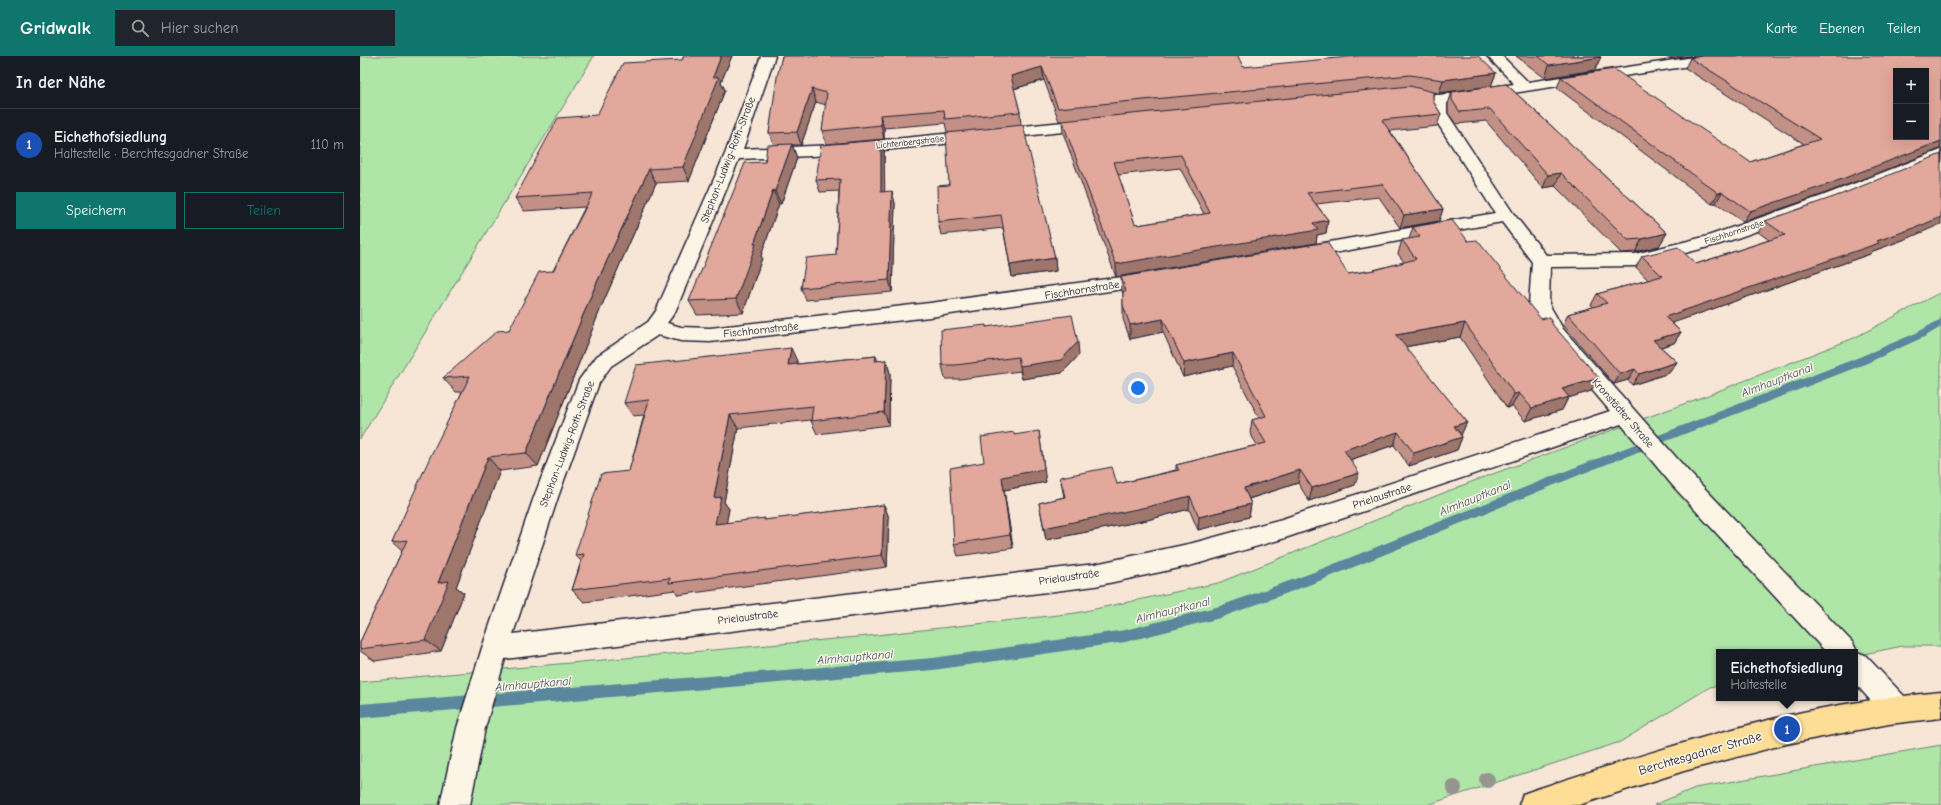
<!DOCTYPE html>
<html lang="de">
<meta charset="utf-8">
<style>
body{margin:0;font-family:"Comic Neue",sans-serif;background:#20242c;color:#f1f3f6}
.controls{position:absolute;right:12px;top:12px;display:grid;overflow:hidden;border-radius:0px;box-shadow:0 4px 16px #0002}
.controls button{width:36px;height:36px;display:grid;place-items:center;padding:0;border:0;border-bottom:1px solid #363941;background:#171b24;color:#f1f3f6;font:20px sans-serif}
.you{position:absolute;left:778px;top:332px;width:14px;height:14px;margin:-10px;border:3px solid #fff;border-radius:50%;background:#1a73e8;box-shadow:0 0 0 6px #1a73e833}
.badge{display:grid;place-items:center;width:26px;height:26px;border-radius:50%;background:#0f766e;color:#fff;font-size:13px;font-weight:700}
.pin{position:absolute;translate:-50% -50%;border:2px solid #fff;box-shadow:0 1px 4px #0006}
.popup{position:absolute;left:1356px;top:593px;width:142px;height:52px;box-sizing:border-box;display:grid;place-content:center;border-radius:0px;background:#171b24;filter:drop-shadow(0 1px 3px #0005);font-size:13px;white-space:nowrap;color:#9ea1a6}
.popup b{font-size:15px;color:#f1f3f6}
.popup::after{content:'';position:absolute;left:50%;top:100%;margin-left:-8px;border:8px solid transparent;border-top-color:#171b24}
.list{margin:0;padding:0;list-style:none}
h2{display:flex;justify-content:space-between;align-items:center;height:52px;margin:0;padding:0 16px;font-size:17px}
h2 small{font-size:13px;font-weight:400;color:#9ea1a6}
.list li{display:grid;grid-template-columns:26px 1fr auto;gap:12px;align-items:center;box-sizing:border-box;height:72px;padding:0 16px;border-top:1px solid #363941}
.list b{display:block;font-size:15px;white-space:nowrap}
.list p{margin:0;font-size:13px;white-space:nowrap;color:#9ea1a6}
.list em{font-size:13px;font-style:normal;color:#9ea1a6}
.actions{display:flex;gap:8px;padding:12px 16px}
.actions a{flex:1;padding:9px 0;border:1px solid #0f766e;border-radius:0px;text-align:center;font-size:14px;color:#0f766e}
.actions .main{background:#0f766e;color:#fff}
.icon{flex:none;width:22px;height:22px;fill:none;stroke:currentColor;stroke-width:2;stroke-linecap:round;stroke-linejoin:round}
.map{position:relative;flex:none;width:1581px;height:749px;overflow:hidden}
header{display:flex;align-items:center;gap:24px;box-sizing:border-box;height:56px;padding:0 20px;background:#0f766e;color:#fff}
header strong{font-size:19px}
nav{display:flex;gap:22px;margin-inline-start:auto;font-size:14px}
.search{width:280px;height:36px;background:#20242c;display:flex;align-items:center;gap:10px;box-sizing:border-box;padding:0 14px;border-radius:0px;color:#9ea1a6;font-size:15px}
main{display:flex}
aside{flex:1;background:#171b24}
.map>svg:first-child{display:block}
.green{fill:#afe6a8;stroke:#688472}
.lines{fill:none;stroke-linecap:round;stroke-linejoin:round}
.stream{fill:#5a869e;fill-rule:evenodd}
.minor-casing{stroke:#22223b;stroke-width:3}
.major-casing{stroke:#22223b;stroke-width:3}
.minor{fill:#fcf5e5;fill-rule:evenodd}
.major{fill:#fedd96;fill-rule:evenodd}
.tree{fill:#959590}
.wall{fill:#c29085;stroke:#22223b;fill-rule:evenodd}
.shaded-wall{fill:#9e766c;stroke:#22223b}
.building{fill:#e1a89b;stroke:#22223b;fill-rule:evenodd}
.labels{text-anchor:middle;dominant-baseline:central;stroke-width:3;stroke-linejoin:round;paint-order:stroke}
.far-street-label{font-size:9px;fill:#22223b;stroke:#fcf5e5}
.street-label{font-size:11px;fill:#22223b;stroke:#fcf5e5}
.water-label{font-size:12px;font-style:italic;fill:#3e546d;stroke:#fcf5e5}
.near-street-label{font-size:13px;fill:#22223b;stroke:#fcf5e5}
</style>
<header>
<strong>Gridwalk</strong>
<div class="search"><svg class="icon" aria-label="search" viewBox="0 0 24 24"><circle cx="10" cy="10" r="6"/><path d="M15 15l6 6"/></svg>Hier suchen</div>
<nav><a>Karte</a><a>Ebenen</a><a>Teilen</a></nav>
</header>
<main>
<aside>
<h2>In der Nähe<small></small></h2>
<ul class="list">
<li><span class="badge" style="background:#1a4fb4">1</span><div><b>Eichethofsiedlung</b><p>Haltestelle · Berchtesgadner Straße</p></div><em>110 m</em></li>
</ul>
<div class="actions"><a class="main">Speichern</a><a>Teilen</a></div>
</aside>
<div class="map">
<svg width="1581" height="749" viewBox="0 0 1581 749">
<rect width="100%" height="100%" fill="#f7e6d6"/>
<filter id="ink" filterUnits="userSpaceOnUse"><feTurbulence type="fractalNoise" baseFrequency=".025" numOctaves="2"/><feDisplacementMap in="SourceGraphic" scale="8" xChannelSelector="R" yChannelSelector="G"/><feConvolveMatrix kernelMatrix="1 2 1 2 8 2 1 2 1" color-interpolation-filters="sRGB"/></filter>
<g filter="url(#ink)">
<path class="green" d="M0,0h234l-234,383z
M1581,236v354h-39l-47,10v-4h-136v33l-9,2 -90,55 -193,63h-1067v-123l508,-46 208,-23 142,-30 253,-101 237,-87 146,-57z
M1581,689v60h-287l41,-17z"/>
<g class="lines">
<path class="stream" d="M1581,263v8l-17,10 -59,27 -281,109 -262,107 -102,38 -95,24 -192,28 -573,48v-14l573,-46 192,-28 95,-24 94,-34 262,-105 281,-109 59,-25z"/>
<defs>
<path id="minor" d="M401,0h14l-32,93 91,-4 259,-26 5,2 3,3 -3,3 -5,2 -259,26 -95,4 -64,153 -8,11 14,4 29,1 220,-25 221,-30 7,2 2,4 -2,4 -7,2 -221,32 -220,25 -29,-1 -23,-6 -47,31 -12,17 -41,114 -45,137 582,-70 98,-21 89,-24 328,-108 -62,-73 -19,-34 3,-42 -30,-40 -201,37 -6,-2 -3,-4 3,-4 6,-2 194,-34 -64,-100v-10l-32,-6 -2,-3 2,-3 5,-1 35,5 75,-11 -27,-28h15l26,26 173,-26h35l-2,3 -5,1 -282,43v10l66,100 33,42 89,-1 73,-18 114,-40 119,-46v11l-107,43 -114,40 -85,22 -85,1 -1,37 14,25 126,143 164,171 4,9 8,3 41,43 4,10 -4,10 -10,4 -10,-4 -31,-35v-31h-29l-153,-166 -52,-62 -339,115 -89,26 -98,21 -590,73 -20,69 -15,77h-30l17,-77 25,-80 52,-151 45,-117 18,-24 51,-34 8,-11 69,-157z"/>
<path id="major" d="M1581,636v26l-52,6 -103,20 -102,27 -105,34h-60l4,-11 11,-4c83,-27 166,-54 251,-74 51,-12 103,-19 156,-24z"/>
</defs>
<use href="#minor" class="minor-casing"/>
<use href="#major" class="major-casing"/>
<use href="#minor" class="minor"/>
<use href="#major" class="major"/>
</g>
<g class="tree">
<circle cx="1127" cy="724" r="8"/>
<circle cx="1094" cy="732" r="8"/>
</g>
<path class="wall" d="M324,0h48l-11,26 4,8 -36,91 -33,2 -54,122 -64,161 -38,5 -44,116 8,6 -23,58 -66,10 -15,-10v-9l42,-91 -10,-9 70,-150h-6l-13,-14 66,-48 44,-59 32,-64 -61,4 -9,-13 82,-83 85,-55z
M422,0l461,11 253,6 -5,13 -52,7 -6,-1v9l8,13 -4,12 -47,5 53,78 -4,12 -39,7 -21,-31 -63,7 12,16 -2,13 -9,2 -1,8 -200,34 -53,-144 -1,-12h-3l-15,-41 -30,9 6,23 1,13 34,133 1,13 -44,6 -9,-49 -62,7 -3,-13 11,-37 -2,-53 -2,-9 -61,5v11l-58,5 -4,-13 4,-26 -10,-3 -15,43h-9l5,13 -16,46h-2l-18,52 1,2 -19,55 -46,2 -8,-14 85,-156 -5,-12zM820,112l24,46 -66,11 -3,-1 -17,-49z
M1156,0h83l-4,14 -50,8z
M1305,0h26l-21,3z
M1581,0v93h-1l-119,46 -78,27 -27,-19 -4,1 -155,-116 4,-11 189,85 54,-18 -119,-76 5,-10z
M1146,28l161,149 -8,13 -24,6 -14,1 -66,-67 -12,2 -57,-67 -30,3 -8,-11v-9l4,-12z
M524,95v41l11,11 -3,89 -86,8 -5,-12 35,-33 3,-64 -19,1 -4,-12z
M1405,165l146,16 -38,14 -3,3 -198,69 9,9 -7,11 -13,4 16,15 -8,11 -37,12 -4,-5 -14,4 -51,-59 5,-11 26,-7 -3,-2 6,-11 51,-14 -12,-13 6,-11 54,8 73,-24 -11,-8z
M1053,171l55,14 123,150 -23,7 -6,12 -37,11 -13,-15 -5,2 -47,-71 -55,10 62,75 -6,13 1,2 -5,13 -48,16 -15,-21 -44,15 5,25 -46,16 -11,-18 -49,16 2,5 -2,13 -51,13 -9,-21 -42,11 -101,20 -7,-37 25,-6 -4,-20 57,7 59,-14v-5l81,-20 -7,-12 2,-13 7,-2 -27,-52 -49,11 -20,-45 -33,7 -7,-20v-25l-1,-3 -1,-14 227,-3 26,-4 30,-8 -6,-8 4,-14 7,-1z
M627,271l92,28 -17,18 -40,6 -2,-8 -60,8h-15l-3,-14z
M516,300l2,5 8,-1 4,13 -1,52 -72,9 -6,-13v-1l-73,8 -14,74 5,7 -3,14 40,-3 118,-15 5,13 -2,49 -209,28 -3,-5 -91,12 -12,-12 9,-29 -6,-6 54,-84 15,-56 -11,1 -9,-13 173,-42v3z
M654,379l32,47 -42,8 9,58 -55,8 -4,-12z"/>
<path class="shaded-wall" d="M361,0h11l-11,26 4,8 -36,91 -6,-14 30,-90z
M1312,0h19l-21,3z
M1241,1l-6,13 -50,8 4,-13z
M682,11l2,13 -31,9 -2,-13z
M1136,17l-5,13 -52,7 4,-13z
M452,33l4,13 -15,43 -4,-13z
M520,59l4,13v11l-3,-14z
M521,84l3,11 1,53 -4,-12z
M1581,85l-1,8 -119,46 -78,27 7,-11z
M432,88l5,14 -16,46 -6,-13z
M289,113l7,14 -54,122 -64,161 -12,-13 67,-162z
M1201,117l-6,13 -12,2 5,-13z
M413,134l6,14 -18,52 1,2 -19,55 -7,-14 18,-55z
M532,135l3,12 -3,89 -3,-12z
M1362,136l-6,11 -4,1 6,-11z
M1083,153l-4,12 -39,7 4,-13z
M1581,161v7l-30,13 -38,14 -3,3 -212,74 7,-11 212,-76z
M968,164l-2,13 -9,2 -1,8 -200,34v-13z
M1307,177l-8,13 -24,6 7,-13z
M695,202l1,13 -44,6 -2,-12z
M803,263v13l-33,7v-14z
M1105,267l-5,14 -68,12 4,-14z
M1321,276l-7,11 -27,8 6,-11z
M718,286l1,13 -17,18 -40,6 -2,-13z
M431,292l6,13 -2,18 -7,-14z
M873,297l-1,13 -49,11 1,-14z
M526,304l4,13 -1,52 -5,-13z
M1317,306l-8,11 -37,12 7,-11z
M1275,313l-7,11 -14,4 6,-10z
M1239,322l-8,13 -23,7 -6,12 -37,11 7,-13 30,-19z
M1159,337l-7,13 -5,2 7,-14z
M370,359l8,13 -14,74 5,7 -5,27 -9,-12 -1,-26z
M1107,366l-6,13 -7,-9z
M679,375l7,51 -42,8 9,58 -3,-13 -8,-58z
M1038,376l-4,13 -54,18 4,-13z
M1102,381l-5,13 -48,16 5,-13z
M128,401l12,14 -44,116 8,6 -23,58 -16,-11 13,-57z
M940,414l-2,13 -56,18 2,-13z
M999,417l-4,12 -46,16 3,-13z
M830,440l-1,13 -42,11 -101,20 -2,-12z
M891,448l-2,13 -51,13 1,-13z
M524,449l5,13 -2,49 -5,-12z"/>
<path class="building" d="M324,0h37l-8,21h6l-36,90 -34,2 -56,122 -67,162 -38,4 -50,126 11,-2 -24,59 -65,9v-7l47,-102 -15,2 38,-85 40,-81 -27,2 54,-47 12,-1 30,-58 14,-1 40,-78 -78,5 43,-80 39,-3 26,-52 59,-3z
M422,0h456l5,11 116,-11h119l18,17 -53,7 -33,-5 -352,33 -16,-41 -31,9 9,36 -75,7 -1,-9 -64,5 1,10 -59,6 5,-38 -15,-4 -15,43 -28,1 8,-56z
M1178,0h61l2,1 -52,8z
M1342,0h239v85l-112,43 -79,27 -28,-19 -4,1 -157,-116 53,-8 136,93 70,-23 -130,-81zM1536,15h30v66h-30z
M1146,28l161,149 -25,6 -14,1 -67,-67 -13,2 -58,-66 -30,3 -8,-12v-8z
M1050,30l23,6v9l8,13 -59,6 61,89 -39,6 -22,-31 -75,9 21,27 -15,3 5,7 -202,34 -54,-143zM821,99l29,58 -72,12 -1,-2 -2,1 -21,-62z
M663,69l32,133 -45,7 -9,-50 -63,7 -1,-36 12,-1 -3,-52z
M521,84v52l11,-1 -3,89 -88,8 5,-30 30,-3 4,-76 -24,1 5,-35z
M432,88l-17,47 -2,-1 -19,54h2l-20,55 -47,2 56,-138 20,-1 2,-17z
M1581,98v63l-21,9 -43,15 2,2 -214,74 16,15 -28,8 24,22 -38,12 -4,-5 -15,5 -52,-60 39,-11 -10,-9 65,-18 -20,-20 36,-9 18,17 89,-29 -20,-14 77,-27z
M1092,164l16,21 9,-1 64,79 8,-2 4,8 46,53 -37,11 7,8 -37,11 -13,-15 -5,1 -49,-71 -69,12 71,87 -13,4 8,11 -48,16 -16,-21 -54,18 15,23 -47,15 -12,-18 -56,18 7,16 -52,13 -9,-21 -43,11 -103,21 -5,-25 26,-6 -5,-20 52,-10 5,17 62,-14 -3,-5 90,-22 -14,-23 14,-4 -33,-63 -49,10 -21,-44 -33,6 -7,-20v-14h3l-5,-14 206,-35 21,32 26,-4 42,-11 -14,-19 18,-3 -7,-10z
M712,259l6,27 -17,18 -41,6 -2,-9 -62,8h-14l-1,-35 45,-5v2z
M431,292l-3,17 88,-9 -1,5 11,-1 -2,52 -73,9 2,-15 -83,9 -16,83 7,-1 -6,27 50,-6 -1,2 120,-15 -2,50 -213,28 1,-5 -98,12 12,-36 -9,1 26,-81 28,-3 20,-71 -25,3 12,-38z
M679,375l5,38 -42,8 8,58 -56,9 -4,-76 34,-6 -3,-25 33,-5v3z"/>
</g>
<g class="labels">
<g class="far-street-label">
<text transform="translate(550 86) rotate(-6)">Lichtenbergstraße</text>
<text transform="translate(1374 176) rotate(-18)">Fischhornstraße</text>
</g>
<g class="street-label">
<text transform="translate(368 104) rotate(-69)">Stephan-Ludwig-Roth-Straße</text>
<text transform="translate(722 234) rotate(-9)">Fischhornstraße</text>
<text transform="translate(401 274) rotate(-6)">Fischhornstraße</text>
<text transform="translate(1263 357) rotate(49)">Kronstädter Straße</text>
<text transform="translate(207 388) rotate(-69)">Stephan-Ludwig-Roth-Straße</text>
<text transform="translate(1022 440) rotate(-18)">Prielaustraße</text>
<text transform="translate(709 521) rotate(-8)">Prielaustraße</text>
<text transform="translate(388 561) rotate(-7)">Prielaustraße</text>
</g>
<g class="water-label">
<text transform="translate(1417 324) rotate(-21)">Almhauptkanal</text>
<text transform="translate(1115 442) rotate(-22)">Almhauptkanal</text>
<text transform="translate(813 554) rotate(-14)">Almhauptkanal</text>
<text transform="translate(495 601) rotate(-5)">Almhauptkanal</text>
<text transform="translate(173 628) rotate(-5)">Almhauptkanal</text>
</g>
<g class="near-street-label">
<text transform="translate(1340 697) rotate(-16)">Berchtesgadner Straße</text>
</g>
</g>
</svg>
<div class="controls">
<button>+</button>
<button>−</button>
</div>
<div class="you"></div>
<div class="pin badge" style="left:1427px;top:673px;background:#1a4fb4">1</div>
<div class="popup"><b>Eichethofsiedlung</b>Haltestelle</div>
</div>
</main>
